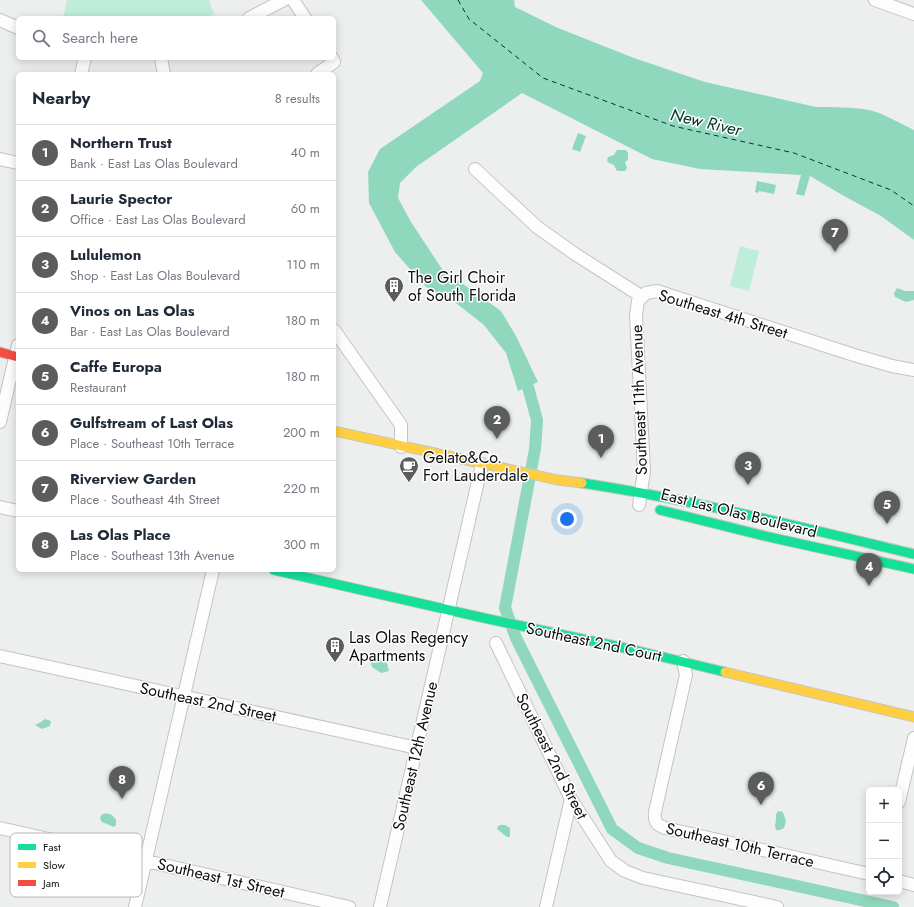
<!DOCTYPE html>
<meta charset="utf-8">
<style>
body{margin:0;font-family:Jost,sans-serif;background:#f6f6f7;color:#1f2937}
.controls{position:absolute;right:12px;bottom:12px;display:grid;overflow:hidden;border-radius:6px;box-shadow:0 2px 10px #0003}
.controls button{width:36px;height:36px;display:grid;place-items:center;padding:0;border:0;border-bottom:1px solid #e0e1e3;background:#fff;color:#1f2937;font:20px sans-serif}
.you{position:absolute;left:567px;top:519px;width:14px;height:14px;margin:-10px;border:3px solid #fff;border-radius:50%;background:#1a73e8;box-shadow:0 0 0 6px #1a73e833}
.badge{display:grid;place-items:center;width:26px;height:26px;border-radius:50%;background:#5a5d5b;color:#fff;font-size:13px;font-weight:700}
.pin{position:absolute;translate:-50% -33px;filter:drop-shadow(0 1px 2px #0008)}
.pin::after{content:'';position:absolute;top:21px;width:14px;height:12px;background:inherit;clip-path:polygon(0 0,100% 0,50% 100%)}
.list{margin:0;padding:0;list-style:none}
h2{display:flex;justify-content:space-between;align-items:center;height:52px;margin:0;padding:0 16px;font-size:17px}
h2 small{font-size:13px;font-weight:400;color:#747a83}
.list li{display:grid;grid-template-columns:26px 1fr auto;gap:12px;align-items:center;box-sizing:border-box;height:56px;padding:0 16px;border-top:1px solid #e0e1e3}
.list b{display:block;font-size:15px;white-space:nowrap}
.list p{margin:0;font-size:13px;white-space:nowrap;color:#747a83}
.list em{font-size:13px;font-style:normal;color:#747a83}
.icon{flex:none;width:22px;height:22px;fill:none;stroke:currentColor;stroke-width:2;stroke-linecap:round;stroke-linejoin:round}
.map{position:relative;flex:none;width:914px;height:907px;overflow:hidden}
.search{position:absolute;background:#fff;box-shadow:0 2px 10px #0003;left:16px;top:16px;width:320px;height:44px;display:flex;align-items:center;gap:10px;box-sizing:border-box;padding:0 14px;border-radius:6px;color:#747a83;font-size:15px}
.panel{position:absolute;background:#fff;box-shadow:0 2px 10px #0003;left:16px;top:72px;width:320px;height:500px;border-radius:6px}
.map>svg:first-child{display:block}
.green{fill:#beeedb}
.water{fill:#90d8bd}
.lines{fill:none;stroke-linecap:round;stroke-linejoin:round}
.canal{stroke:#90d8bd;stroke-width:12}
.ferry{stroke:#063627;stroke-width:1;stroke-dasharray:5 4;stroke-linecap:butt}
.street-casing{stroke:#c3c5c4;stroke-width:14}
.fast-casing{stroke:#c3c5c4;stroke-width:11}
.slow-casing{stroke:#c3c5c4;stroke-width:11}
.jam-casing{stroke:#c3c5c4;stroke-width:11}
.street{stroke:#fcfdfc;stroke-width:12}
.fast{stroke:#16e098;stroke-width:9}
.slow{stroke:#ffcf43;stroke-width:9}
.jam{stroke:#f24e42;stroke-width:9}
.labels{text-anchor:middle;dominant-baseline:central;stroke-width:3;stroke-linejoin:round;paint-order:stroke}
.poi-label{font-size:16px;fill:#0c0e0d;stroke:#fff;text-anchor:start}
.street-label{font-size:16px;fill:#0c0e0d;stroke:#fff}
.water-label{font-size:17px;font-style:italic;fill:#063627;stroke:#fff}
.key{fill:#fff;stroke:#b6b7b6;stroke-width:1}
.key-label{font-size:11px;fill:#0c0e0d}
</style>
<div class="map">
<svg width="914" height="907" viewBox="0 0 914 907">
<rect width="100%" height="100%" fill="#ecefed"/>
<path class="green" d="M67,0h142l5,14 -10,4h-141z
M740,246l19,5 -10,40 -19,-5z"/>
<path class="water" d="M421,0h93l1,7 43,21 76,30 71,24 111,25c18,0 36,0 53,3 14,3 32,14 45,20v110l-33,-24 -37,-20 -34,-20 -6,20 -8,-2 5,-19 -101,-6 -48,-10 -130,-66 -106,74 -16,16 -2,15 13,24 31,47 59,42 15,25 22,46 -20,9 -12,-38 -22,-28 -32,-25 -15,-6 -12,-8 -30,-34 -26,-49 -1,-31 12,-23 100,-68 3,-8z
M578,133l8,3 -6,16 -8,-3z
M617,150h9l2,3v7l-3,2 2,6 -2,3h-8l-3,-6 -5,-2 -2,-2 1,-4 6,-2z
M757,181l19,4 -2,9 -15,-3 -1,2 -3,-1z
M897,288l8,3h9v9l-8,2 -11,-5 -1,-4z
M378,658l9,5 2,8 -8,2 -9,-6 -2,-8z
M45,719l6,2 -1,5 -8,3 -7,-4 6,-3z
M778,811l5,1 3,9 -2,7 -4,2h-4l-1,-4 1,-7v-5z
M106,813l6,2 4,5v5l-2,2 -12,-5 -2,-3 1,-4z
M501,825h4l5,3v9h-3l-10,-8 1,-3z"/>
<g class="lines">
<path class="canal" d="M528,387l9,33 -2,29 -30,159 11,30 96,191 26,19 30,10 225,49"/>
<path class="ferry" d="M458,0l11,19 74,59 130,48 121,27 97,37 23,16"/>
<defs>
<path id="street" d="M293,0l12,18
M875,0l39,14
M249,18l35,-18
M0,20l18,8
M161,58l3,16
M81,74l4,-16
M317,74l17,-12 -2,-4
M0,159l18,4
M475,169l62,58 38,27 66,42
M334,330l67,95v22
M0,422l18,-77
M639,505l5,-34 -8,-156 2,-14 8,-8 11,-2 6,2 191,62 38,11 22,4
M0,507l18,4
M496,643l75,156 40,62 14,10 18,7 134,29
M0,656l417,92
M683,661l3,14 -31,137c-1,9 1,13 10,16l204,46
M899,802l15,-64
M0,828l349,79
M899,881l15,4
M135,907l78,-337
M380,907l102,-443
M546,907l25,-108"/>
<path id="fast" d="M582,483c112,17 222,45 332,71
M660,510l109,27 145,32
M274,570l210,48 150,32 91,22"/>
<path id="slow" d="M334,431l224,49 24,3
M725,672l189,45"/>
<path id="jam" d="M0,352l18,5"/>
</defs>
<use href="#street" class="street-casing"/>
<use href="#fast" class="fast-casing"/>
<use href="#slow" class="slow-casing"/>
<use href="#jam" class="jam-casing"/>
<use href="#street" class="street"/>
<use href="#fast" class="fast"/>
<use href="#slow" class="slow"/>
<use href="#jam" class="jam"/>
</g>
<defs>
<symbol id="building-pin" viewBox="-11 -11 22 30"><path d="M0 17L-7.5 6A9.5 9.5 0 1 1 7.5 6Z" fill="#5a5d5b" stroke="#fff"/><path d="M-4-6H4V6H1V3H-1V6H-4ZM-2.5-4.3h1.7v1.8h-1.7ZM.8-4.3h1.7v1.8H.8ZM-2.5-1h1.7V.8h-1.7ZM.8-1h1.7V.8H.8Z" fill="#fff"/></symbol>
<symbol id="cafe-pin" viewBox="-11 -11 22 30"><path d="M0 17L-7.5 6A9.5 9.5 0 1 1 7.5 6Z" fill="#5a5d5b" stroke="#fff"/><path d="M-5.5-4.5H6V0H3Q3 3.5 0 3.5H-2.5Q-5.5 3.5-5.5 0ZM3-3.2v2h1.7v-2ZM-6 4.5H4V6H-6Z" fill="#fff"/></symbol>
</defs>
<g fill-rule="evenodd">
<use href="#building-pin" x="383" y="275" width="22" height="30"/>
<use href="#cafe-pin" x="398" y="455" width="22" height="30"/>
<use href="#building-pin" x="324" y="635" width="22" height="30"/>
</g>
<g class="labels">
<g class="poi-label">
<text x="408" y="277">The Girl Choir<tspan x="408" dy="18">of South Florida</tspan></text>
<text x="423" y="457">Gelato&amp;Co.<tspan x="423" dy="18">Fort Lauderdale</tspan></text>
<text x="349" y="637">Las Olas Regency<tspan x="349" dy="18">Apartments</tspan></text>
</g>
<g class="street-label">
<text transform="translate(723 314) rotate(17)">Southeast 4th Street</text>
<text transform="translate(639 400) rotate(-92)">Southeast 11th Avenue</text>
<text transform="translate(739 513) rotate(14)">East Las Olas Boulevard</text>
<text transform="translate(594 642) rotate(12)">Southeast 2nd Court</text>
<text transform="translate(208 702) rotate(12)">Southeast 2nd Street</text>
<text transform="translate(415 756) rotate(-77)">Southeast 12th Avenue</text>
<text transform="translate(552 756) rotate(63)">Southeast 2nd Street</text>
<text transform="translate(740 845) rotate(13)">Southeast 10th Terrace</text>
<text transform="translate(221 878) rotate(13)">Southeast 1st Street</text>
</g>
<g class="water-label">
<text transform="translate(706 122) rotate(13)">New River</text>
</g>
</g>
<rect x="10" y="833" width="132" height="64" rx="6" class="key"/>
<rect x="18" y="844" width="18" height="6" fill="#16e098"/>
<rect x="18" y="862" width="18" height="6" fill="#ffcf43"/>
<rect x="18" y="880" width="18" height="6" fill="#f24e42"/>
<g class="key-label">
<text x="43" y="851">Fast</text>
<text x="43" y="869">Slow</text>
<text x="43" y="887">Jam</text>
</g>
</svg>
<div class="controls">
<button>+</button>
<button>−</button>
<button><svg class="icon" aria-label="locate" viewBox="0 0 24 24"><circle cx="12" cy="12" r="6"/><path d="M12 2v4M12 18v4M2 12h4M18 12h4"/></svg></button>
</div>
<div class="you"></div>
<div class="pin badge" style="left:601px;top:458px">1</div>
<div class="pin badge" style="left:497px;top:439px">2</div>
<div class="pin badge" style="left:748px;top:485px">3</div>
<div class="pin badge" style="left:869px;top:586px">4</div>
<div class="pin badge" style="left:887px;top:524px">5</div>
<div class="pin badge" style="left:761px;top:805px">6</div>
<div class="pin badge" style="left:835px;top:252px">7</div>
<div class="pin badge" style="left:122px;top:799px">8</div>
<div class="search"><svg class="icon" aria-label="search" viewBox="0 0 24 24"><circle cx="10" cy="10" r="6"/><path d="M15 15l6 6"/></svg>Search here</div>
<section class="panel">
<h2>Nearby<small>8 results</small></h2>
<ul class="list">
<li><span class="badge">1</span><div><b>Northern Trust</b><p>Bank · East Las Olas Boulevard</p></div><em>40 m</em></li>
<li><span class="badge">2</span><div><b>Laurie Spector</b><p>Office · East Las Olas Boulevard</p></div><em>60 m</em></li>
<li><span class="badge">3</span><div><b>Lululemon</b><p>Shop · East Las Olas Boulevard</p></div><em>110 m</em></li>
<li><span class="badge">4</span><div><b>Vinos on Las Olas</b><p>Bar · East Las Olas Boulevard</p></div><em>180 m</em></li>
<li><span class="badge">5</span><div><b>Caffe Europa</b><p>Restaurant</p></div><em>180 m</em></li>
<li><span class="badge">6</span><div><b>Gulfstream of Last Olas</b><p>Place · Southeast 10th Terrace</p></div><em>200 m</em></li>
<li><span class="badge">7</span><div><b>Riverview Garden</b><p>Place · Southeast 4th Street</p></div><em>220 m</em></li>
<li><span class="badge">8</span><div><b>Las Olas Place</b><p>Place · Southeast 13th Avenue</p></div><em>300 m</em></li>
</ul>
</section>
</div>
